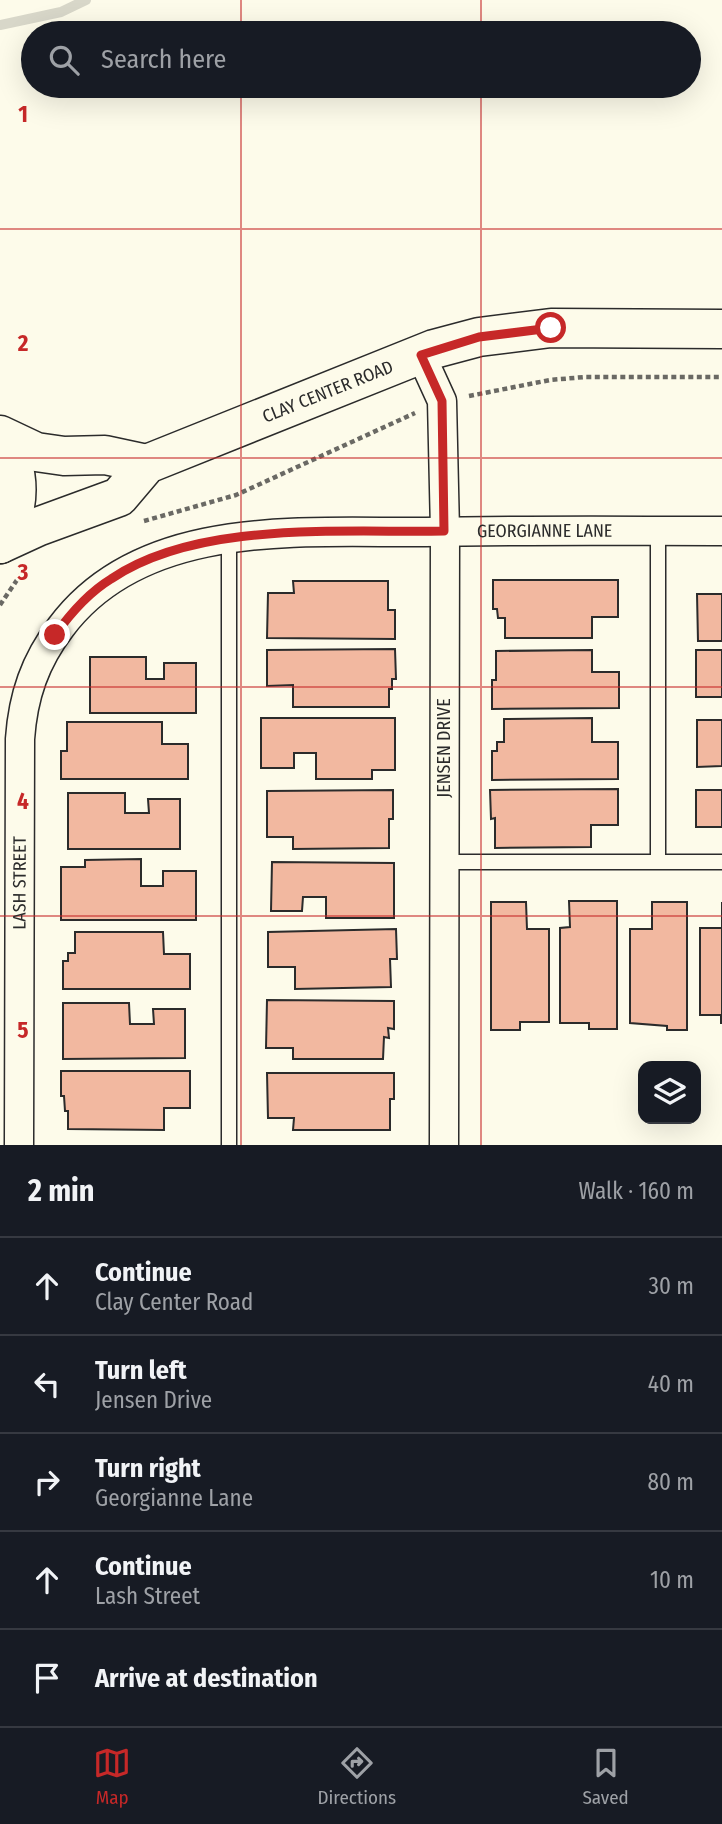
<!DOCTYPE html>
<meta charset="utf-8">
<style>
body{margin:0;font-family:"Fira Sans Condensed",sans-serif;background:#20242c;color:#f1f3f6}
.controls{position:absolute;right:21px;bottom:21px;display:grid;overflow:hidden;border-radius:14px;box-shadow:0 7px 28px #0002}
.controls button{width:63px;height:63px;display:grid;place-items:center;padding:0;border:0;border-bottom:2px solid #363941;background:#171b24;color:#f1f3f6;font:35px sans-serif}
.stop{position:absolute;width:21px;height:21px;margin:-16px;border:5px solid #c62828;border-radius:50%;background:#fff}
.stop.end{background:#c62828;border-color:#fff;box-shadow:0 2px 7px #0008}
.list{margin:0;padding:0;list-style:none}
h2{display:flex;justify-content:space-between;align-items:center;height:91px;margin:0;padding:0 28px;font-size:30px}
h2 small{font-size:23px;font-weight:400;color:#9ea1a6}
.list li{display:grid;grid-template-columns:46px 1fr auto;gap:21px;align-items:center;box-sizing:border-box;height:98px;padding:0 28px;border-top:2px solid #363941}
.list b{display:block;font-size:26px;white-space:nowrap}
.list p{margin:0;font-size:23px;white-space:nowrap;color:#9ea1a6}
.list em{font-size:23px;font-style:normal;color:#9ea1a6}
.icon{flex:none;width:38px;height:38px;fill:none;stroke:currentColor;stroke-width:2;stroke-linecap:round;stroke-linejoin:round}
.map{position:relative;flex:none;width:722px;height:1145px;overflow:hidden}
.search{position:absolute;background:#171b24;box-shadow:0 7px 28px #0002;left:21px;right:21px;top:21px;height:77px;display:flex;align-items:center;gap:18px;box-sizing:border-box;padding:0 24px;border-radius:38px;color:#9ea1a6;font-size:26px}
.sheet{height:581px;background:#171b24}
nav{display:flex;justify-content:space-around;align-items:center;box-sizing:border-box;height:98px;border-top:2px solid #363941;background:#171b24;font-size:19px;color:#9ea1a6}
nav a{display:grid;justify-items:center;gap:4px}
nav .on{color:#c62828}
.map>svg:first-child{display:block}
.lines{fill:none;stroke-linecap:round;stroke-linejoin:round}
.stream{stroke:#d8d7c9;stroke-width:10}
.building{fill:#f2b8a0;stroke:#2b2b2b;stroke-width:2}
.lane-casing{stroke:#2b2b2b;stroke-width:17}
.street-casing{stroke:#2b2b2b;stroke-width:31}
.secondary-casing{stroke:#2b2b2b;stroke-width:41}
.path{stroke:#6a6964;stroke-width:4.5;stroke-dasharray:5 3.5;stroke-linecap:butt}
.lane{stroke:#fdfbea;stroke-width:14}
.street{stroke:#fdfbea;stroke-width:28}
.secondary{stroke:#fdfbea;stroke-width:38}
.route{stroke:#c62828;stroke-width:9}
.grid{fill:none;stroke:#c62828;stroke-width:2;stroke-opacity:0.55}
.labels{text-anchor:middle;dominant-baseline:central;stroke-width:5;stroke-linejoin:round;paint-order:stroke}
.street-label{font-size:18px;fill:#2b2b2b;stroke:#fdfbea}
.grid-label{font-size:23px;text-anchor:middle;font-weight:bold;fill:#c62828;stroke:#fdfbea;stroke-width:5;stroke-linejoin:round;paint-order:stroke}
</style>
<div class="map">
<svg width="722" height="1145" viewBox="0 0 722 1145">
<rect width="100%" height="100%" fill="#fdfbea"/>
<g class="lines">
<path class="stream" d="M0,25l61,-13 25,-12"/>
</g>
<path class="building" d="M493,580h125v37h-26v21h-87v-20h-7l-1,-9h-4z
M293,581h95v29h7v29l-128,-1 1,-45h26z
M697,594h25v47h-24z
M395,649l1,30h-4v10h-3v18h-96v-22l-26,1v-36z
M592,650v22h27v36l-127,1v-29h4v-29z
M696,650h26v47h-26z
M90,657h56v22h18v-16h32v50h-106z
M261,718h134v52h-23v9h-56v-26h-22v15h-33z
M592,718v24h26v37l-126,1v-29h5v-9h7v-23z
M697,720h25v46l-25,1z
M67,722h95v22h26v35h-127v-28h6z
M618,789v36h-27v22l-96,1v-30l-4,1 -1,-29z
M393,790v29h-4v29l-96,1v-12h-26v-46z
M696,790h26v37h-26z
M68,793h57v20h24l-1,-14h32v50h-112z
M141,859v27h22v-15h33v49h-135v-53h24v-7z
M272,862l122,1v55h-68v-21h-23l-1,14h-31z
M569,901h48v128h-28v-6h-29v-95l10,-1z
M491,902h35l1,27h22v93h-29v8h-29z
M652,902h35v128h-20v-4l-37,-3v-94h22z
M722,902v121h-1v-8h-21v-87h22z
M396,929l1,30h-7l1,28 -96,2v-22h-27v-35z
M75,932h88l1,22h26v35h-127v-28h5v-8h7z
M267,1000l127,1v28l-6,-1 1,10 -5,-1 -1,22h-90v-11h-27z
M63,1003h66l1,21h24l-1,-15h32v49l-122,1z
M61,1071h129v37h-26v22l-96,-1v-18h-3l-1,-15h-3z
M267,1073h127v26h-4v31h-97l1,-12h-26z"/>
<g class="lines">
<defs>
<path id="lane" d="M229,539v606
M444,862h278
M658,862v-331"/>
<g id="street">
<path d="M421,355l21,46 3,130 -1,614"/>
<path id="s1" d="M19,1145l1,-406c3,-43 15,-78 41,-112 82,-110 243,-94 364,-95 99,-2 198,-1 297,-1"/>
</g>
<g id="secondary">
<path d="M0,435l36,17 28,4 41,-1 42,9"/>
<path d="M0,436c22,35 22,72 0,108"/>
<path id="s2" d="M0,544l37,-17 82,-30 28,-33 287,-115 45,-12 72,-9 171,1"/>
</g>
</defs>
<use href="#lane" class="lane-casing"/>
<use href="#street" class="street-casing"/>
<use href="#secondary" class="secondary-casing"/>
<path class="path" d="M469,396l81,-16 35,-3h137
M144,521l92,-26 179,-82
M0,605l21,-31"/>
<use href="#lane" class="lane"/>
<use href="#street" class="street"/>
<use href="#secondary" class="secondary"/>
</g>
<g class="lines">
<path class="route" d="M55,635c15,-21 33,-42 56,-56 87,-59 232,-46 333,-48l-2,-130 -21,-46 58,-18 72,-9"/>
</g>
<path class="grid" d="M241,0v33M481,0v33M241,86v1059M481,86v1059M0,229h722M0,458h722M0,687h722M0,916h722"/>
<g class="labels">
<g class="street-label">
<text stroke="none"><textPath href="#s2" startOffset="366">CLAY CENTER ROAD</textPath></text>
<text stroke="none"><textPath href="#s1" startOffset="1038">GEORGIANNE LANE</textPath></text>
<text transform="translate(444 748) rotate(-90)">JENSEN DRIVE</text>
<text stroke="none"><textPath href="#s1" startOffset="262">LASH STREET</textPath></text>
</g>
</g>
<g class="grid-label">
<text x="23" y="122">1</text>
<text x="23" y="351">2</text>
<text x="23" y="580">3</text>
<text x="23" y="809">4</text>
<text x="23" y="1038">5</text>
</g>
</svg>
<div class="controls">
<button><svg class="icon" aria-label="layers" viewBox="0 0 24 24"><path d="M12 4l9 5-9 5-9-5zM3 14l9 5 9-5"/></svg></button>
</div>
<div class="stop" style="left:551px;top:328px"></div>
<div class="stop end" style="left:55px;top:635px"></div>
<div class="search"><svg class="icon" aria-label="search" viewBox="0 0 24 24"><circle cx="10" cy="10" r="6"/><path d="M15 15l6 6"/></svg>Search here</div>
</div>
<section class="sheet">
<h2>2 min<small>Walk · 160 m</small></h2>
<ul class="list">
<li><svg class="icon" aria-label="ahead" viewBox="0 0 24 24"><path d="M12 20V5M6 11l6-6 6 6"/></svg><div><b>Continue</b><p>Clay Center Road</p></div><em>30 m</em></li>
<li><svg class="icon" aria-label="left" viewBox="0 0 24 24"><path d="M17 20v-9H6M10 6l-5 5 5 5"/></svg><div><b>Turn left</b><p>Jensen Drive</p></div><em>40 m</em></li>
<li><svg class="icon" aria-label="right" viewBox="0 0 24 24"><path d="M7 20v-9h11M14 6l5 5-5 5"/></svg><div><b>Turn right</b><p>Georgianne Lane</p></div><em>80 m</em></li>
<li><svg class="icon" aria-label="ahead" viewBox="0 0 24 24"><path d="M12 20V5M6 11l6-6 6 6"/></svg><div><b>Continue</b><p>Lash Street</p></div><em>10 m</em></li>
<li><svg class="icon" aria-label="arrive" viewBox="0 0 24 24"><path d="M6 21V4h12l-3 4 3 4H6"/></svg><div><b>Arrive at destination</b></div></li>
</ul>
</section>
<nav>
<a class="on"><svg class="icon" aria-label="map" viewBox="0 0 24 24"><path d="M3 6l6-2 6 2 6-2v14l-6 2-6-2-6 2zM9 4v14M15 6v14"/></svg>Map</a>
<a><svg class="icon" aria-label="directions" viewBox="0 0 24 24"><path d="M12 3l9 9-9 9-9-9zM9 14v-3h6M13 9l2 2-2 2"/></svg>Directions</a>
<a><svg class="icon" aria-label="saved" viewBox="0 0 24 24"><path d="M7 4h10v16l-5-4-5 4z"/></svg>Saved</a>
</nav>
